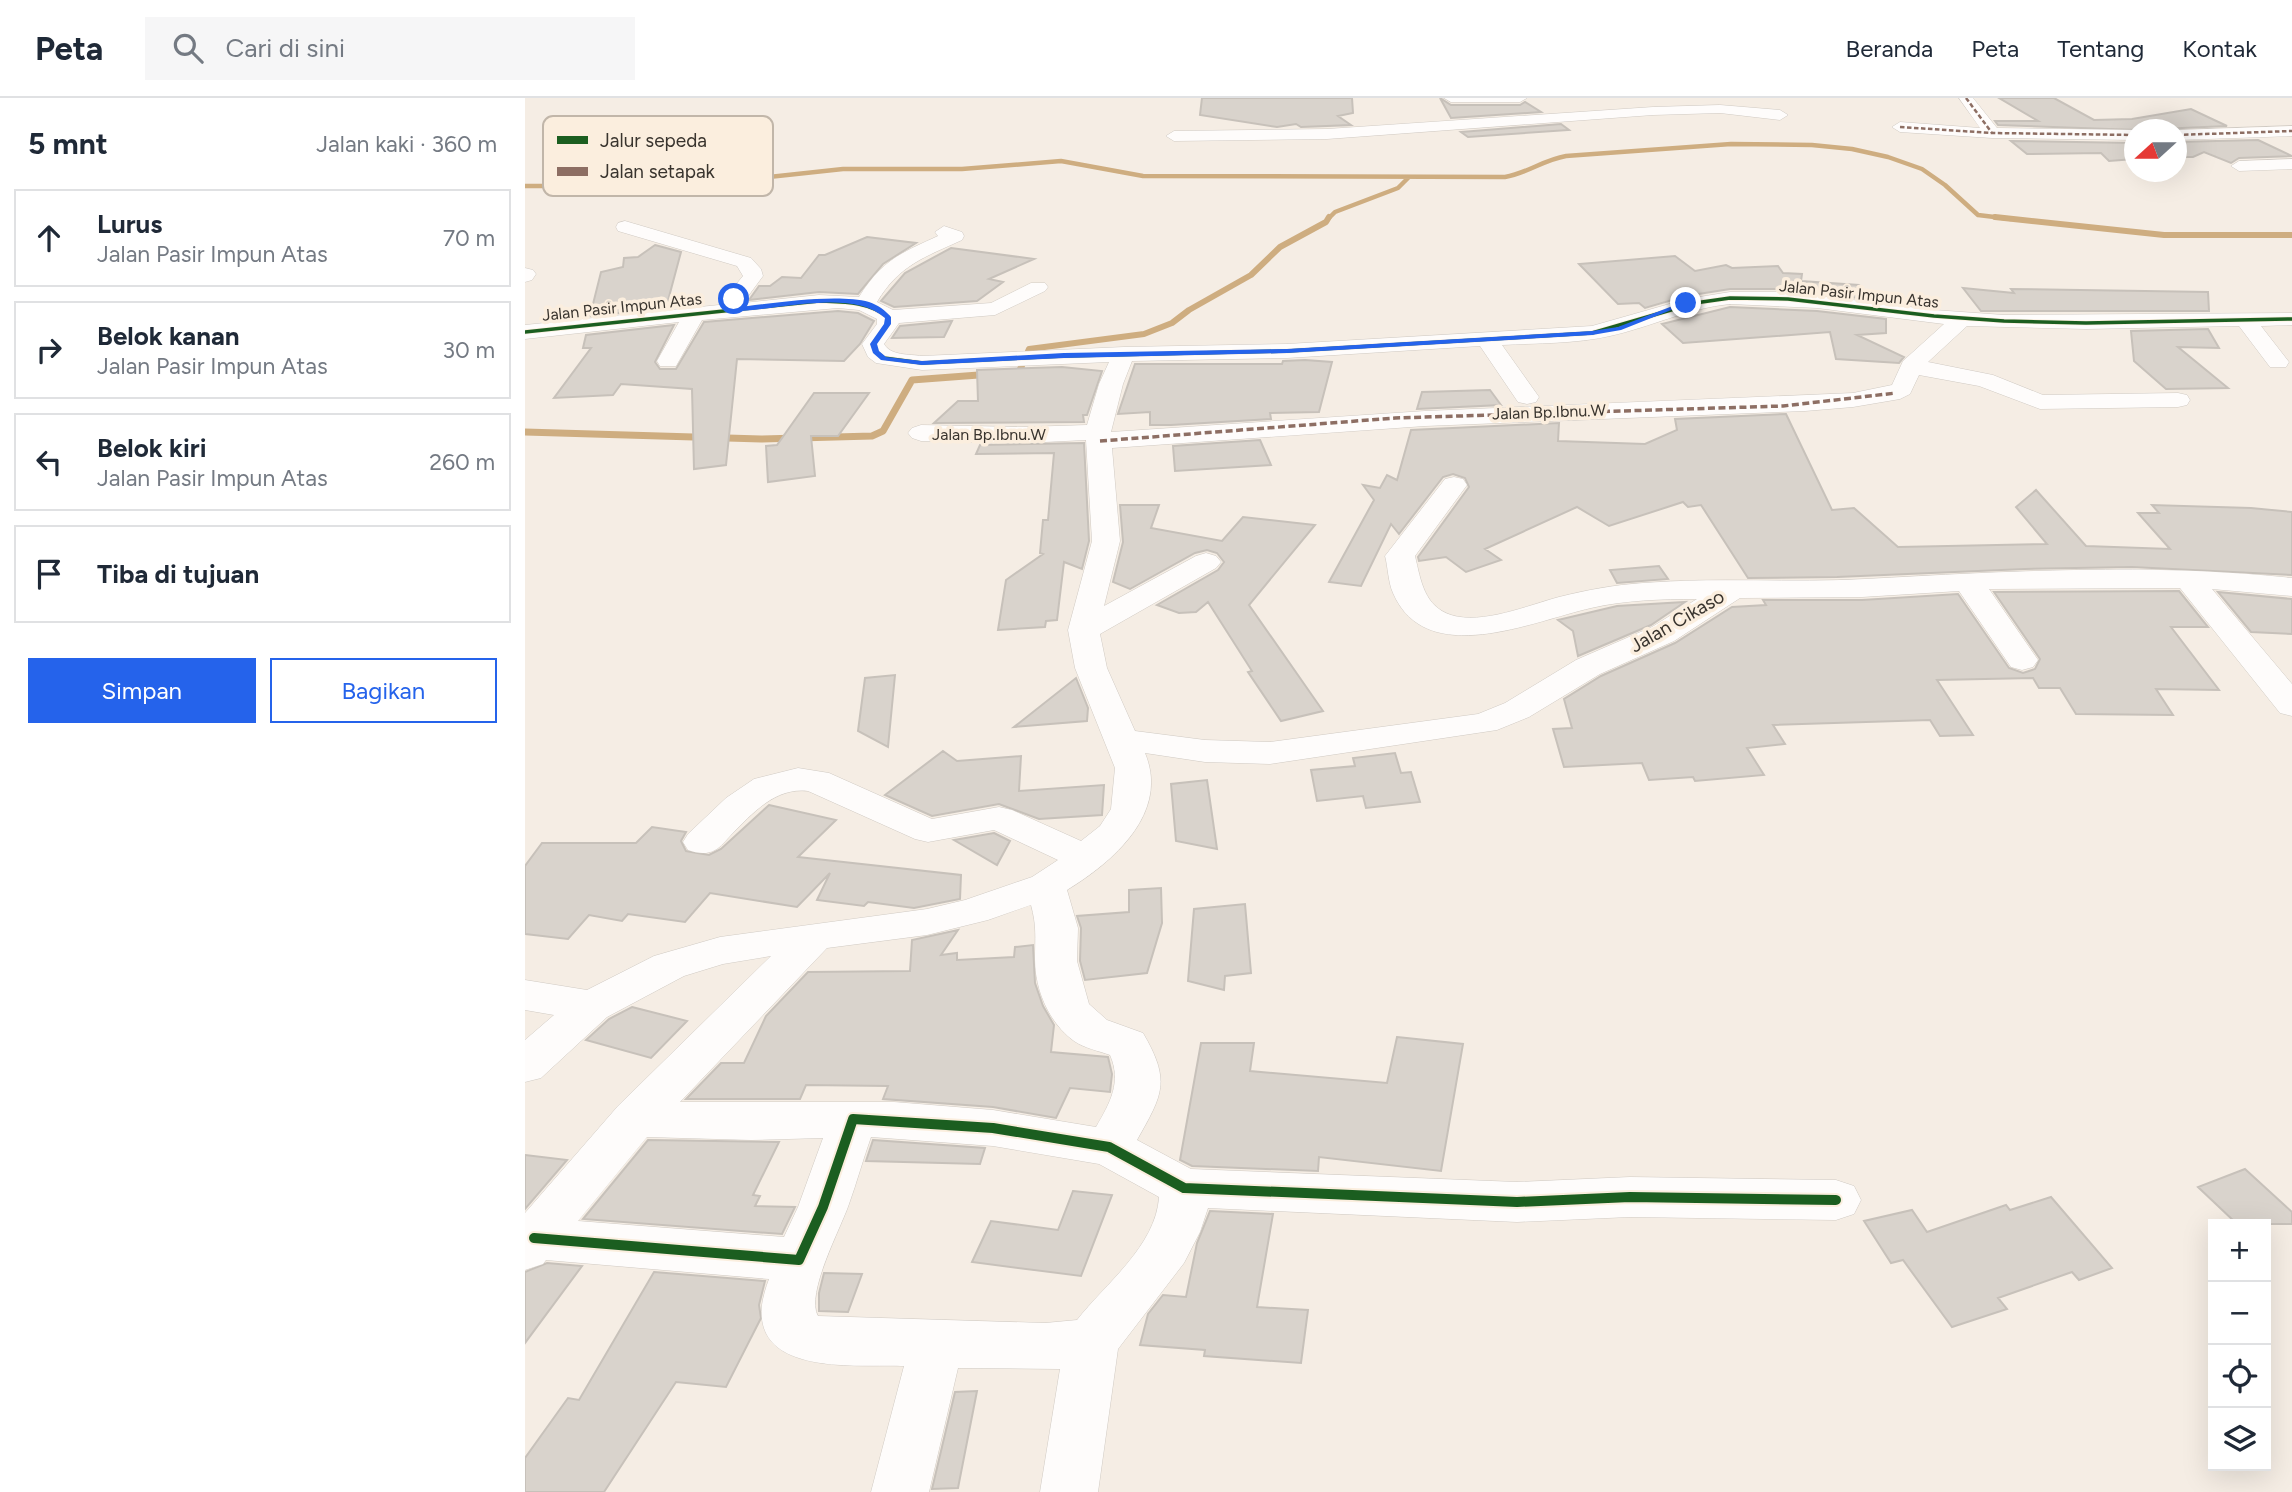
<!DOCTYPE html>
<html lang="id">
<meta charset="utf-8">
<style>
body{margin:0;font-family:Figtree,sans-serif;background:#f6f6f7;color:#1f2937}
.controls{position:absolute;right:21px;bottom:21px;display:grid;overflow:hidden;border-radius:0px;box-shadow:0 7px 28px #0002}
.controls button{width:63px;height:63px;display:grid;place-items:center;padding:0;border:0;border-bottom:2px solid #e0e1e3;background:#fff;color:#1f2937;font:35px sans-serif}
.compass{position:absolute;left:1599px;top:21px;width:63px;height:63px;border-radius:50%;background:#fff;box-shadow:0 7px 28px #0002;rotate:249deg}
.stop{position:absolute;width:21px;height:21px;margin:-16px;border:5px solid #2563eb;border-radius:50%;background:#fff}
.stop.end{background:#2563eb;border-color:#fff;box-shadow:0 2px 7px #0008}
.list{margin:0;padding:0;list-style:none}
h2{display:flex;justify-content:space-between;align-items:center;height:91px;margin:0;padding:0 28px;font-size:30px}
h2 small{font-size:23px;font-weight:400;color:#747a83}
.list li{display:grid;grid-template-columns:46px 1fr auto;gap:21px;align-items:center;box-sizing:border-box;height:98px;margin:0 14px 14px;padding:0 14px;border:2px solid #e0e1e3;border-radius:0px}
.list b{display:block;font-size:26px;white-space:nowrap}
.list p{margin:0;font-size:23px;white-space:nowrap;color:#747a83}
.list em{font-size:23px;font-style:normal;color:#747a83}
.actions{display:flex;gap:14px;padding:21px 28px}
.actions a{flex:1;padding:16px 0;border:2px solid #2563eb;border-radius:0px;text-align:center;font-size:24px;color:#2563eb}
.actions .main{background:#2563eb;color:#fff}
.icon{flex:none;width:38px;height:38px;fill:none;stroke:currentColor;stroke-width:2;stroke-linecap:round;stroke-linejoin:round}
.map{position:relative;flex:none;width:1767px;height:1394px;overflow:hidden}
header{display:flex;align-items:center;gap:42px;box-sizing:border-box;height:98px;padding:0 35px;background:#fff;border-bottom:2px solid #e0e1e3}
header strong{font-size:33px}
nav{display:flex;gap:38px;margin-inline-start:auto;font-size:24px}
.search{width:490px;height:63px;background:#f6f6f7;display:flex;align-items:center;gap:18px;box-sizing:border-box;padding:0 24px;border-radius:0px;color:#747a83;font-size:26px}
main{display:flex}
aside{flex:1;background:#fff}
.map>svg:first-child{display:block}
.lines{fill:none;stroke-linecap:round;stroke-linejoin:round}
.stream-far2{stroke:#cead80;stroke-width:4.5}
.stream-far1{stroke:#cead80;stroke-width:6}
.stream{stroke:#cead80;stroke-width:7}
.building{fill:#d9d3cc;stroke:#c7c1ba;stroke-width:2}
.minor-casing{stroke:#d0cac3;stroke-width:1}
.minor{fill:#fefcfb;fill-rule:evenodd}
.quiet-far1{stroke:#8d6e63;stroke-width:2.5;stroke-dasharray:4.5 2.5;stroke-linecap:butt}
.quiet{stroke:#8d6e63;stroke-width:3.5;stroke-dasharray:7 3.5;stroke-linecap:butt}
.cycleway-far1-casing{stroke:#fbeede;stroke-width:5}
.cycleway-casing{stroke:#fbeede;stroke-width:14}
.cycleway-far1{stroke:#1b5e20;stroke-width:3.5}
.cycleway{stroke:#1b5e20;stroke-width:10}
.route{fill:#2563eb}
.labels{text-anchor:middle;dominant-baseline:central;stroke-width:7;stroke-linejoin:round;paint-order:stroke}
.far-street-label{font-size:16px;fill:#39342e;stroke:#fbeede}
.street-label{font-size:19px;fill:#39342e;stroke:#fbeede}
.key{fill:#fbeede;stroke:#c1b6a9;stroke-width:2}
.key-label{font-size:19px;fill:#39342e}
</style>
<header>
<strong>Peta</strong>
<div class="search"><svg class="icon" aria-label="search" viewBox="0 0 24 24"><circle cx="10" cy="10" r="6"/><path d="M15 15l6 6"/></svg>Cari di sini</div>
<nav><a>Beranda</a><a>Peta</a><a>Tentang</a><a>Kontak</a></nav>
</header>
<main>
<aside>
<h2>5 mnt<small>Jalan kaki · 360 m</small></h2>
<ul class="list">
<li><svg class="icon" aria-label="ahead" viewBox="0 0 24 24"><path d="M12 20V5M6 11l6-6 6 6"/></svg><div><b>Lurus</b><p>Jalan Pasir Impun Atas</p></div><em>70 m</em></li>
<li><svg class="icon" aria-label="right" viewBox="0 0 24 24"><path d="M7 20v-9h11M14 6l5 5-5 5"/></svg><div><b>Belok kanan</b><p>Jalan Pasir Impun Atas</p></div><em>30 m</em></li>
<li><svg class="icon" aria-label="left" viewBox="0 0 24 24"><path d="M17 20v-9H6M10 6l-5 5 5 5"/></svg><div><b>Belok kiri</b><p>Jalan Pasir Impun Atas</p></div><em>260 m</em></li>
<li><svg class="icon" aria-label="arrive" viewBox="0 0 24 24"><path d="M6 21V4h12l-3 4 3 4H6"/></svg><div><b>Tiba di tujuan</b></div></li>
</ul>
<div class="actions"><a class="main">Simpan</a><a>Bagikan</a></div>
</aside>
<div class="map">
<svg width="1767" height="1394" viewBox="0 0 1767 1394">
<rect width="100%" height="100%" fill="#f5ede4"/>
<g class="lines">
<path class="stream-far2" d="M0,88h162l156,-17h119l99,-8 82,15 362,1c23,-4 38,-17 61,-21l165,-12 81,1 40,4 36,8 34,12 23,16 33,30 33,4
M803,121l7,-7 63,-24 11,-11"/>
<path class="stream-far1" d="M1470,119l169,18h128
M495,272l9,-21 115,-15 28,-11 17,-13 62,-35 29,-28 46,-25 3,-5"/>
<path class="stream" d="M486,275h8l2,-5
M0,334l236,7 111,-3 11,-5 29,-51 80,-6"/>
</g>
<path class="building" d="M677,0h150l1,15 -15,3 13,9 -50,2 -5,-3 -19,3 -77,-12z
M915,0l11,7h69l5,-3 16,10 -90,6z
M1474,0h55l40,22 38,-1 59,-10 36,17 -90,4 -139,-5 -3,-4h43z
M1036,26l8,6 -101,7 -7,-5z
M1733,42l34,16 -53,2 -8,5 -27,-11 -11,5h-17v-15z
M1486,43l123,2v16l-25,2 -8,-8 -74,1z
M342,139l49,6 -33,21 -25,30 -39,-2 -70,8 10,-14h11l12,-9 19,1 18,-23h6z
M130,147l26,7 -15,56 -76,8 11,-44 22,-5 1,-9 14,-1z
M426,150l83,11 -45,20 14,3 -26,19 -83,6 -13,-6 24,-28z
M1150,158l20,15 31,-6 6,3 46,-2 5,7 19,1 -1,7 58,4 14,15 -85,-11h-58l-44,7 -41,12 -6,-5 -21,1 -39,-40z
M1438,190l51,5 -3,-4 197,3 1,19h-228z
M1205,209l87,4 69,8v14l-29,2 47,22 -5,6 -63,-4 -6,-27 -147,11 -21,-19z
M313,213l20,2 16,8 -14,23 -16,17 -107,-2 -11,106 -32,4 -2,-80 -71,-5 -8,11 -59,3 37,-50h-8l3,-13 88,-10 -19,37 5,7h16l28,-47z
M427,223l-8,16 -52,1 8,-12z
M1683,231l11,19 -41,-1 50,41 -62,1 -32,-28 -3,-30z
M780,262l27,2 -13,50 -49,1 1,6 -100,6h-21v-13l-32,2 17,-50h147l1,-3z
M537,269l40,4 -15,44h-4l1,7 -150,1 24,-22h20l-1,-31z
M965,292l11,15 -84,4 5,-17z
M289,295h55l-31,43h-27l4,40 -47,6 -2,-36 11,-1z
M1261,316l46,96 22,-2 44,39 149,-3 -31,-37 20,-17 50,56 84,3 -32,-36h21l-7,-8 99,3 41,4v63l-160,-8 -107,2 -188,8 -89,1 -47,-73 -13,2 -5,-5 -74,24 -32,-19 -92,42 16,11 -35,12 -20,-15 -27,4 -1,-4 51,-70 -4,-9 -12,-4 -10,3 -44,57 -8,-10 -30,62 -32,-4 45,-82 -11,-15 17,3 7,-13 10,5 14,-50 148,-7 -1,18 87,3 32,-14 -2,-11z
M735,342l11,25 -96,6 -2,-25z
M559,345l5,98 -7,28 -18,-7 -7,58 -11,1 -1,6 -47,3 8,-50 37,-26 -3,-1 3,-33h5l6,-67 -78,1 4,-9z
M595,407h39l-8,23 71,13 21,-24 72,8 -66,80 74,106 -42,10 -33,-49 4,-1 -44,-69 -12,10 -17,1 -22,-8 61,-35 6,-8 -7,-9 -10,-3 -12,3 -65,36 -17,-7 10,-40z
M1134,468l9,13 -51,4 -7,-13z
M1654,493l29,36h-37l48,63 -63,-1 17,26 -97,-1 -16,-26h-21l-6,-10 -96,2 36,55 -33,1 -10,-16 -157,5 12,19 -38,4 17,27 -69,6 -2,-4 -44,3 -7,-17 -78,4 -11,-38 19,-1 -8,-29 37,-23 74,-33 57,-36 34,-2 -3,-5h99l96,-6 51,74 14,5 12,-4 5,-10 -46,-67z
M1693,494l74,7v35l-41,-2z
M1160,504l-34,23 -73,31 -5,-25 -15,-11 59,-14z
M370,577l-7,72 -30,-16 7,-53z
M551,580l12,30 -1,13 -73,6z
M418,653l14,10 64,-5 -2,35 85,-6 -2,30 -63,4 -40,-15 -67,12 -47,-21z
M870,655l6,20 10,-1 9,30 -54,6 -3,-12 -46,5 -6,-31 44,-4 -2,-8z
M682,682l10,69 -41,-8 -5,-57z
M244,707l67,15 -38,37 163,18 -1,24 -46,9 -46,-6 -4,4 -47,-6 13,-27 -33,34 -87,-14 -25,29 -57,-8 -6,7 -33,-6 -21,24 -43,-5v-68l17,-23h94l16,-16 34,5 -5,9 5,10 23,4 12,-6z
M469,735l16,8 -13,24 -43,-25z
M636,790l1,35 -15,50 -62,7 -5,-19 1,-33 -4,-12 52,-4v-22z
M720,806l6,69 -26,3 -1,14 -36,-9 6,-72z
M433,832l-17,25 16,-2v7l57,-3 1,-10 18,-2 2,38 8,23 11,19 -3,27 57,5 4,17 -2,18 -40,-4 -14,30 -63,-11 -110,-8 5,-13 -82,-1 -6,14h-114l35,-36h23l22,-47 42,-44 102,-1 2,-31z
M107,909l55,14 -36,37 -65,-18 23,-21z
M872,939l66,7 -22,127 -122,-14 -1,14 -126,-5 -12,-6 21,-117h53l-4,28 137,12z
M123,1042l131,2 -26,53 7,1 -5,10 40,1 -13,27 -199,-15z
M348,1042l112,8 -5,16 -114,-3z
M0,1057l42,5 -42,49z
M1720,1071l47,43v12h-55l-39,-37z
M548,1093l39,4 -31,81 -109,-14 19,-41 67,9z
M1526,1099l61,71 -33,12 -7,-8 -74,26 9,11 -55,18 -49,-67 -12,3 -27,-42 48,-11 15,22 79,-27 4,5z
M685,1113l63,3 -16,93 51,3 -7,53 -97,-7 1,-6 -65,-5 8,-31 15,-19 23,2 11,-54z
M22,1165l35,3 -57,77v-71z
M129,1174l111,9 -6,24 2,13 -35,69 -50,-5 -72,110h-79v-34l43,-60 11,2z
M299,1175l38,1 -14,38 -29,-1v-18z
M452,1293l-19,97 -26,1 23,-97z"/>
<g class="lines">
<defs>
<path id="minor" d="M919,0h83l-7,4h-69z
M1434,0h14l24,30 138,2v10l-143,-2 -92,-6 -8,-5 8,-5 80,6z
M1195,7l60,5 8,5 -8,5 -60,-7 -67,2 -326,24 -153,2 -8,-5 8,-5 153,-2 326,-22z
M1767,28v10l-115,4v-10z
M1767,61v10l-53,2 -8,-5 8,-5z
M100,123l126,37 10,11 2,7 -20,27 76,-8 40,2c23,-37 42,-44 79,-61l-3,-4 9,-6 18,6 2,4 -2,4c-37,17 -63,25 -85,62l16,8 98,-7 40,-20h14l3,4 -3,4 -50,24 -96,8 -15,21c7,12 25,10 38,12l202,-9 163,-3 305,-18 95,-27 43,-7h58l146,18 70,5 288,-2v12l-31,1 28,36 -3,5h-16l-31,-41 -153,3 -119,-3 -39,36 65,13 50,20 135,-2 9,2 3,5 -3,5 -9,2 -138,2 -61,-23 -60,-11 -9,19 -10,5 -47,8 -48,4 -380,15 -313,22 8,93 -16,65 92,-50 10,-3 10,3 5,6 -5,6 -116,66 7,34 28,63 70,9 65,2 208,-28 27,-11 71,-43 76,-33 45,-28c-35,0 -72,1 -106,9 -58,13 -165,62 -198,-15 -5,-11 -5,-26 -8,-37l60,-77 9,-2 9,2 4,6 -52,71c6,25 9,50 36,59 31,10 78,-10 108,-18 28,-7 55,-12 84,-14 73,-6 148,0 222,-4 143,-8 285,-16 427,-1v18l-80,-7 80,95v32l-12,-3 -100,-125 -191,1 49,71 -5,7 -11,3 -11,-3 -52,-76 -97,6 -122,1 -66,43 -74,33 -71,43 -32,13 -227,34 -65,-2 -60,-9c25,60 -32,109 -78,137l11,38 -1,33 12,43 18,16 36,13c28,48 20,61 -6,107l54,29 326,13 113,-5 206,3 18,6 7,14 -7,14 -18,6 -206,-3 -113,5 -309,-14 -8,24 -16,31 -66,86 -20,143h-58l20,-123 -102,-1 -29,124h-58l33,-126c-44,-2 -150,11 -142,-61 1,-8 4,-18 7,-26l-223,-19 -3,4 -18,6v-57l93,-107 153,-150 -48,8 -39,12 -77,41 -66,61 -16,4v-42l29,-25 -29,-5v-30l62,10 67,-34 66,-19 207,-28 38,-9 67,-23 26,-17 -64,-30 -66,12 -13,-3 -107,-48c-33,-4 -56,23 -77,44 -5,5 -10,12 -16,15 -9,5 -18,3 -27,0l-5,-8 5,-8 38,-36 28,-19 44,-11 31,5 103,46 67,-12 13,3 69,31 19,-15 11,-17 4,-41 -40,-100 -7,-38 24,-89 -6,-101 -62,3 -103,-2 -9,-3 -4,-5 4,-5 9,-3 103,2 63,-2 12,-41 10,-22 -187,8 -46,-7 -8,-6 -6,-13 15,-20v-5l-18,-9 -21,-2 -136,12 -26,46h-16l-3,-5 22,-39 -154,17v-14l194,-20 24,-29 -6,-10 -119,-35 -2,-4 2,-4zM1205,206l87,4 127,16 -41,37 -11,24 -39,8 -428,18 -314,21 12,-48 9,-23 155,-3 193,-12 38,56 9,2 9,-2 3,-5 -37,-52c35,-2 73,-1 108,-9 41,-9 78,-28 120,-32zM506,807c6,22 4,33 4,54 0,31 14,64 39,82 10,7 25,10 36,14 12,27 0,48 -14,72l-103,-17 -99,-8h-214l147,-154 100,-13 61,-15zM122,1039l104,3 72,-2 -25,69 -14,30 -206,-16zM346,1039l122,9 106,18 60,33c-3,49 -54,87 -82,123l-32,3 -227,-7c-13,-22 23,-88 31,-112 8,-22 14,-45 22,-67z
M0,170l8,2 3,4 -4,6 -7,2z"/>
</defs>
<use href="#minor" class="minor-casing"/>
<use href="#minor" class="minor"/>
<path class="quiet-far1" d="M1441,0l26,35
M1375,29l92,6 143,2
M1652,37l115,-4"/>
<path class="quiet" d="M575,343l295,-23 388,-12 113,-13"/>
<defs>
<path id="cycleway-far1" d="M0,234l294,-31c25,1 48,0 69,16v7l-15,20 3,8 8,6 38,5 142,-7 223,-5 305,-18 103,-30 35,-5 58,1 146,17 70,5 82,2 206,-4"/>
<path id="cycleway" d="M9,1140l265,22 24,-53 30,-88 140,9 116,19 75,41 333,14 113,-5 206,3"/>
</defs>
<use href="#cycleway-far1" class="cycleway-far1-casing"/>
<use href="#cycleway" class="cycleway-casing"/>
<use href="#cycleway-far1" class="cycleway-far1"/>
<use href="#cycleway" class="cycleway"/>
</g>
<path class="route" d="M209,199l4,2 -7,9c37,-4 104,-15 138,-6 9,3 16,8 22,15v7l-14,20 2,7 7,6 36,4 142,-8 223,-4 305,-18 26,-4 65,-25 6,1 -68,27 -29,5 -305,18 -223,5 -142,7 -41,-5 -8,-7 -3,-9 14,-20 1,-6c-36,-32 -116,-4 -161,-7z"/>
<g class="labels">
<g class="far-street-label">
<text transform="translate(1334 196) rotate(6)">Jalan Pasir Impun Atas</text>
<text transform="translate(97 209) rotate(-6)">Jalan Pasir Impun Atas</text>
<text transform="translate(1024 314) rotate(-2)">Jalan Bp.Ibnu.W</text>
<text x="464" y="336">Jalan Bp.Ibnu.W</text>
</g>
<g class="street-label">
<text transform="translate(1152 523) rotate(-30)">Jalan Cikaso</text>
</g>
</g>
<rect x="18" y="18" width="230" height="80" rx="10" class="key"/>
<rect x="32" y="38" width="31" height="8" fill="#1b5e20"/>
<rect x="32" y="69" width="31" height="9" fill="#8d6e63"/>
<g class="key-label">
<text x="75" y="49">Jalur sepeda</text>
<text x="75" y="80">Jalan setapak</text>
</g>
</svg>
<div class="controls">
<button>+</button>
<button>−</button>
<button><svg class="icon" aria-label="locate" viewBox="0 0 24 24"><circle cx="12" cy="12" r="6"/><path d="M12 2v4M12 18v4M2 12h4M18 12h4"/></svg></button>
<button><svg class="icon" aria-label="layers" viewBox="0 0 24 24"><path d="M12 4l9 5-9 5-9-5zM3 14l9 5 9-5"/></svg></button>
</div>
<svg class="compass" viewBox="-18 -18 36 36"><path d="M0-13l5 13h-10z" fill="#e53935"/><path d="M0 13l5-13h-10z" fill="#747a83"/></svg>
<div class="stop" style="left:209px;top:201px"></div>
<div class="stop end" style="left:1161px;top:205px"></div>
</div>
</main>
